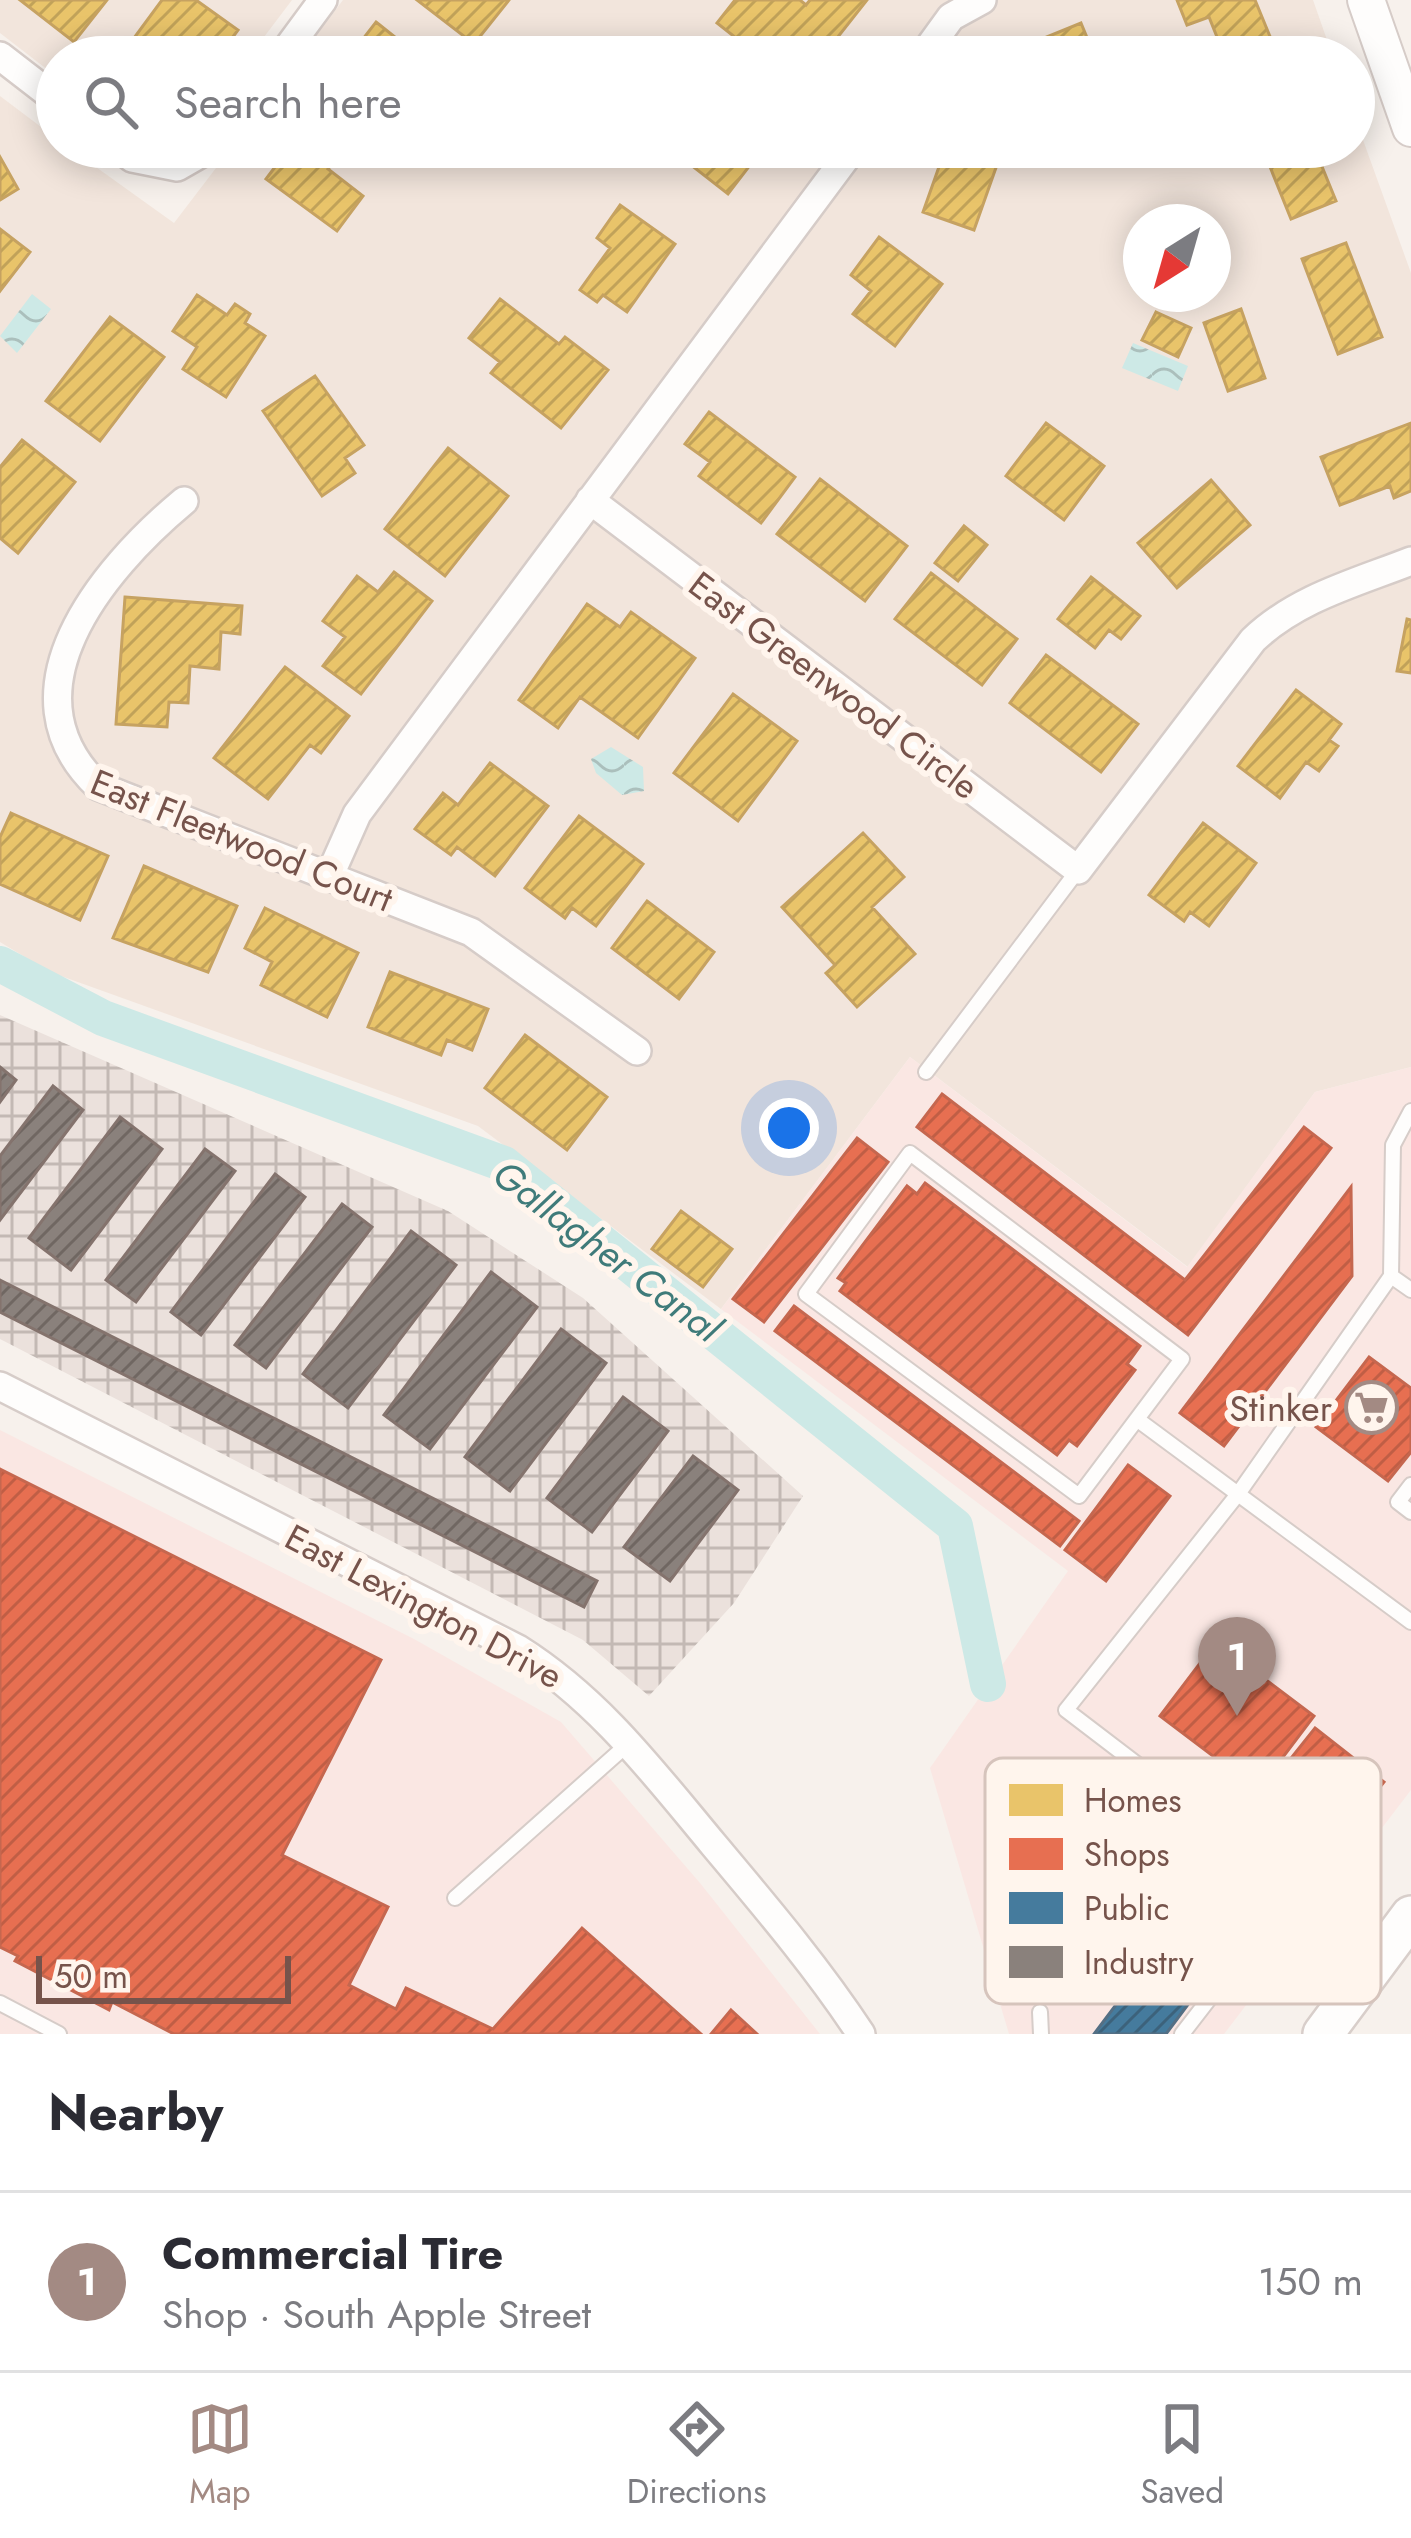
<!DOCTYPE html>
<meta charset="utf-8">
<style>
body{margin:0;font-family:Jost,sans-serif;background:#f2f2f3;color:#2b2b33}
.compass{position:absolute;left:1123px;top:204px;width:108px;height:108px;border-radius:50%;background:#fff;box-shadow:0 6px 30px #0003;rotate:217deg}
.scale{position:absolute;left:36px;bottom:30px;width:255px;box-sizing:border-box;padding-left:12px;border:6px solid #76534b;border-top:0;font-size:33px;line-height:42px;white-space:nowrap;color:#76534b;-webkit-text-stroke:9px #fff5ed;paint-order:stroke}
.you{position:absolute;left:789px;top:1128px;width:42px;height:42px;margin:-30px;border:9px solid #fff;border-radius:50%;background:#1a73e8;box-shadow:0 0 0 18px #1a73e833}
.badge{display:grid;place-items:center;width:78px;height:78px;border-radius:50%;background:#a38a83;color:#fff;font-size:39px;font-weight:700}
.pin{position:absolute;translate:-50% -99px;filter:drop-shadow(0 3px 6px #0008)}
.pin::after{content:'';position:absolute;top:63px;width:42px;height:36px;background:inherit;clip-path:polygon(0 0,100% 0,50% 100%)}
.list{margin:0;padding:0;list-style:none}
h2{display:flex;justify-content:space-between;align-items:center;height:156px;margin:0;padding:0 48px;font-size:51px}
h2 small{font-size:39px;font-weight:400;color:#7c7c81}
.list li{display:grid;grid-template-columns:78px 1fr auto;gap:36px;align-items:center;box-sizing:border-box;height:180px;padding:0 48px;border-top:3px solid #e1e1e2}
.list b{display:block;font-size:45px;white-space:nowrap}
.list p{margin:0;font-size:39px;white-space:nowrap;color:#7c7c81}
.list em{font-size:39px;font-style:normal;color:#7c7c81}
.icon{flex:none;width:66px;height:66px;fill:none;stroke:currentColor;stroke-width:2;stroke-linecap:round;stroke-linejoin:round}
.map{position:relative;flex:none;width:1411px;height:2034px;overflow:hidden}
.search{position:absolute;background:#fff;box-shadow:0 6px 30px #0003;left:36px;right:36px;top:36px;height:132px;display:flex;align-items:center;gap:30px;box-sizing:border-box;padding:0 42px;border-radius:66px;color:#7c7c81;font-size:45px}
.sheet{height:336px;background:#fff}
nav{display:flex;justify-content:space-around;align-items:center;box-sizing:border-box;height:168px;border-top:3px solid #e1e1e2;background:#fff;font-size:33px;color:#7c7c81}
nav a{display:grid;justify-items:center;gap:6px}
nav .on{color:#a38a83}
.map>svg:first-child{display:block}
.residential{fill:#f2e5dc;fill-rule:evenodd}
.commercial{fill:#fae7e3}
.industrial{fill:url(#industrial-grid)}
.water{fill:url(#water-waves)}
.homes{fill:url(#homes-hatch);stroke:#c6a261;stroke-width:3}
.shops{fill:url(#shops-hatch);stroke:#c5674f;stroke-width:3}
.public{fill:url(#public-hatch);stroke:#546f84;stroke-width:3}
.industry{fill:url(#industry-hatch);stroke:#84736d;stroke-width:3}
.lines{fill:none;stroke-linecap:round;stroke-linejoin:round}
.canal{stroke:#cde9e6;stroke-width:36}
.service-casing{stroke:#d6ccc8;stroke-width:18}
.minor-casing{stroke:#d6ccc8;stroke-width:32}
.tertiary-casing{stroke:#d6ccc8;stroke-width:40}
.secondary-casing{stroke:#d8ceca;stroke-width:44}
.service{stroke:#fefdfc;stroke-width:14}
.minor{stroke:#fefdfc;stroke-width:27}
.tertiary{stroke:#fefdfc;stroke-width:36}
.secondary{stroke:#fefdfc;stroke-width:39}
.labels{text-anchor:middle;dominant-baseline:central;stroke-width:12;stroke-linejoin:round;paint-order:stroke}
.street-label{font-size:36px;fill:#76534b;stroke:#fff5ed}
.poi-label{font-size:36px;fill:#76534b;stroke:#fff5ed;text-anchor:end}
.water-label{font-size:39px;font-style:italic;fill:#3f7b7a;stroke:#fff5ed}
.key{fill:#fff5ed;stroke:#d6c4bc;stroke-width:3}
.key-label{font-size:33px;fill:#76534b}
</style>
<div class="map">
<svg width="1411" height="2034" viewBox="0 0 1411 2034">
<defs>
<pattern id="industrial-grid" width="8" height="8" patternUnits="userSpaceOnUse" patternTransform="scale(3)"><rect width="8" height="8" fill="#ebe1dc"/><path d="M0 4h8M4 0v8" fill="none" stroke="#c3b9b4"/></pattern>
<pattern id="water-waves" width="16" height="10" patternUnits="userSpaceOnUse" patternTransform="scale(3)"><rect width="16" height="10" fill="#cde9e6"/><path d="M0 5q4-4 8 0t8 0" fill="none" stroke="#abbfbc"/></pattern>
<pattern id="homes-hatch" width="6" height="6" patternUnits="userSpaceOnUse" patternTransform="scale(3)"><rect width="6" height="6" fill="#e9c46a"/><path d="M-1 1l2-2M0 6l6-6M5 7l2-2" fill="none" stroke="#c1a259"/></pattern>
<pattern id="shops-hatch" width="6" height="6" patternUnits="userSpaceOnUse" patternTransform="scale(3)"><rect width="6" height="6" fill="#e76f51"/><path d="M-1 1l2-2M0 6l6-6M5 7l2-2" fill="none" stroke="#c05e45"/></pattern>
<pattern id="public-hatch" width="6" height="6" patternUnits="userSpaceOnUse" patternTransform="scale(3)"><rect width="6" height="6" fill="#457b9d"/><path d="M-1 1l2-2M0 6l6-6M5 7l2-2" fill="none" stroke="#3c627b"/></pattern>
<pattern id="industry-hatch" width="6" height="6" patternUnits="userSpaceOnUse" patternTransform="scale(3)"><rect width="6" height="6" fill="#8a817c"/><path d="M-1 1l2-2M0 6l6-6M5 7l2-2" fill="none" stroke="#706762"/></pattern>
</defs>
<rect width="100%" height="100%" fill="#f7f1ec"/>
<path class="residential" d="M0,0h292l-43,57h-192v20l-57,-44z
M343,0h970l20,57h-1033z
M0,96l57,43v8h11l106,76 58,-76h1122v-32l57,158v794l-96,25 -127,175 -278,-210 -189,252 -243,-183 -428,-154 -50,-30zM1141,222h72v72h-72z"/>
<path class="commercial" d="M910,1057l277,210 128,-175 96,-25v723l-187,244h-215l-79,-266 138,-197 -347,-262z
M0,1430l414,209 147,83 139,161 120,151h-820z"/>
<path class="industrial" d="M0,1015l448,196 135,87 220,198 -69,107 -85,93 -66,-56 -583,-301z"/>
<path class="water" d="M32,294l19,15 -34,44 -17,-17z
M1133,343l55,23 -10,25 -56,-23z
M611,747l32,20 1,24 -22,4 -26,-22 -5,-14z"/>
<path class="homes" d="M20,0h87l-33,42z
M162,0h34l42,30 -20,27h-98z
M417,0h92l-35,44z
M735,0h65l6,5 4,-5h57l-45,57h-62l-43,-34z
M1177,0h78l16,39 -46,18 -16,-40 -22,8z
M376,22l39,31 -3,4h-63z
M1081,23l14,34h-49l-7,-17z
M290,147h34l14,10 -10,12 35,27 -26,35 -71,-52z
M668,147h77l12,9 -29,38z
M946,147h45l-2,8 10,4 -25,71 -51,-18z
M1262,147h52l22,54 -45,18z
M0,157l18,32 -18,11z
M620,205l55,39 -48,68 -24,-17 -6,7 -17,-12 30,-42 -13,-10z
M0,229l30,23 -30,39z
M879,237l63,47 -47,62 -42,-32 18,-23 -20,-16z
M1346,243l36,94 -44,17 -36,-95z
M197,295l30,20 8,-11 15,10 -5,9 20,13 -39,61 -43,-28 14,-22 -24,-16z
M500,299l59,45 6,-7 43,33 -47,58 -70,-55 9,-11 -31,-24z
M1241,309l24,69 -37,13 -24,-68z
M1156,312l35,16 -13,29 -36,-17z
M110,317l54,40 -64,84 -54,-40z
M315,376l49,69 -19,13 10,15 -33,23 -59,-85z
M709,412l86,65 -34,46 -62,-47 11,-14 -25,-18z
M1046,423l58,43 -40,54 -58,-44z
M1411,423v68l-17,7 -4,-12 -50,19 -19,-48z
M22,440l53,42 -57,71 -18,-15v-71z
M448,448l60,48 -63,80 -60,-47z
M820,479l87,67 -42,55 -88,-67z
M1211,480l39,45 -73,63 -39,-45z
M964,526l23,19 -29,36 -23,-18z
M394,572l38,29 -71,93 -38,-28 22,-29 -22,-16 34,-45 21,16z
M931,573l86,66 -35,46 -87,-66z
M1091,577l49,39 -19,23 -12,-9 -14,18 -37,-29z
M125,597l117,9 -2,28 -19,-2 -2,37 -29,-3 -2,37 -19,-1 -2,25 -51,-3z
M587,604l33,23 11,-15 64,46 -57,80 -58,-41 -22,31 -39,-28z
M1407,619l4,1v53l-14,-2z
M1046,655l92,69 -37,48 -91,-69z
M285,667l64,49 -28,37 -11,-8 -42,54 -54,-41z
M1296,690l45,34 -12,16 9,6 -19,25 -13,-9 -26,36 -42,-32z
M733,694l64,47 -59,80 -64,-48z
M490,763l58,43 -53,70 -38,-29 -6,8 -36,-26 28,-36 15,12z
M11,813l97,43 -28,64 -80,-36v-47z
M579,816l64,48 -47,62 -24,-18 -7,10 -40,-30z
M1203,823l53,40 -47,63 -19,-14 -6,9 -35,-26z
M863,833l41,44 -32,30 43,47 -58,53 -31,-34 9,-8 -53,-58z
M144,866l93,40 -29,66 -95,-34z
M647,901l67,51 -35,47 -67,-51z
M265,908l93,45 -31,64 -66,-32 11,-23 -27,-14z
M390,972l98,37 -16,41 -25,-10 -6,15 -73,-28z
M525,1035l82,62 -40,53 -82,-62z
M681,1211l51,38 -29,38 -51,-38z"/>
<path class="shops" d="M942,1094l243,186 119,-153 27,21 -143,187 -271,-208z
M857,1138l31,24 -124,160 -31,-23z
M925,1183l215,163 -13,18 8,6 -58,76 -8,-6 -12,15 -217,-164 6,-8 -8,-5 69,-92 10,8z
M1351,1187l1,89 -128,170 -44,-33z
M794,1306l285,215 -19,25 -285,-215z
M1369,1357l42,31v64l-23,29 -72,-54z
M1128,1465l42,31 -64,85 -41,-31z
M0,1469l381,191 -99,195 106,52 -39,78 47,24 10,-21 87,41 89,-101 119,106h-527l-62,-32 -3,8 -94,-49 3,-5 -18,-9z
M1216,1642l98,74 -56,74 -98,-74z
M1315,1728l69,54 -49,62 -59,-45 14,-19 -10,-8z
M731,2010l26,24h-46z"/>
<path class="public" d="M1202,1890l46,34 -82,110h-72z"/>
<path class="industry" d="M0,1067l16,13 -16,22z
M53,1086l30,24 -83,110v-64z
M120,1117l42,32 -91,121 -42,-32z
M205,1149l30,22 -99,131 -30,-22z
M275,1174l30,23 -104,138 -30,-23z
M342,1204l30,23 -106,141 -31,-23z
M411,1231l45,34 -108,143 -45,-34z
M491,1272l46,35 -107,142 -46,-34z
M0,1280l597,301 -13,26 -584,-295z
M561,1329l45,34 -96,128 -45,-34z
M623,1397l45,34 -76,101 -45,-34z
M693,1456l45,34 -68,91 -46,-34z"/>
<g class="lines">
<path class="canal" d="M0,964l103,54 401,146 451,362 33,158"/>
<defs>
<path id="service" d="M926,1072l152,-202
M910,1153l272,206 -103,137 -273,-202z
M1391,1276l20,14
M1138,1420l273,202
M1411,1485l-13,17 13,10
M1170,1845l70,51 17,22 -17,41 -58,75
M455,1898l174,-155
M1379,1949l-313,-239 172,-216 153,-218 2,-131 18,-34
M0,2003l59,31
M1040,2012l1,22"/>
<path id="minor" d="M0,56l57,44
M281,57l42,-57
M922,57l29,-40 31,-17
M118,147l14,11 45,9 35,-20
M590,500l488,370 175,-230c44,-42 102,-57 158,-79
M184,501c-84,70 -184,192 -86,285l373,146 166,119
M329,877l28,-63 497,-667
M0,1386l518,263c81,51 135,123 195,195 52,62 104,123 148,190"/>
<path id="tertiary" d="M1366,0l45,128"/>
<path id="secondary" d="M1323,2034l88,-118"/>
</defs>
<use href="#service" class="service-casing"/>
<use href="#minor" class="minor-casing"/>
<use href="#tertiary" class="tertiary-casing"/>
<use href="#secondary" class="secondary-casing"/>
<use href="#service" class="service"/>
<use href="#minor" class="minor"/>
<use href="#tertiary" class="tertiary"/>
<use href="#secondary" class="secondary"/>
</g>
<defs>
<symbol id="supermarket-ring" viewBox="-11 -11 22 22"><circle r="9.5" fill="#fff5ed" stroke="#a38a83" stroke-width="1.5"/><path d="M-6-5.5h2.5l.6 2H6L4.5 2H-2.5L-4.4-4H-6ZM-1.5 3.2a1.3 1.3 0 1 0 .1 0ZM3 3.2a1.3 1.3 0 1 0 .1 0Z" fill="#a38a83"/></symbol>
</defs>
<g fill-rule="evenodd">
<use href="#supermarket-ring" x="1342" y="1378" width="59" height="59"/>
</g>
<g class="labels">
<g class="street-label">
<text transform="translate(834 685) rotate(37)">East Greenwood Circle</text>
<text transform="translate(242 840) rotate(22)">East Fleetwood Court</text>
<text transform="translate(424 1606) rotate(28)">East Lexington Drive</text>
</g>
<g class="poi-label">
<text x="1332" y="1408">Stinker</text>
</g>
<g class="water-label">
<text transform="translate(607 1251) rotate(37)">Gallagher Canal</text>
</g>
</g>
<rect x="985" y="1758" width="396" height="246" rx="18" class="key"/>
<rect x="1009" y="1784" width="54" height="32" fill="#e9c46a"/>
<rect x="1009" y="1838" width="54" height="32" fill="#e76f51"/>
<rect x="1009" y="1892" width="54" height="32" fill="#457b9d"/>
<rect x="1009" y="1946" width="54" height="32" fill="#8a817c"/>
<g class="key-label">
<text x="1084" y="1812">Homes</text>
<text x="1084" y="1866">Shops</text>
<text x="1084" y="1920">Public</text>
<text x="1084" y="1974">Industry</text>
</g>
</svg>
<svg class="compass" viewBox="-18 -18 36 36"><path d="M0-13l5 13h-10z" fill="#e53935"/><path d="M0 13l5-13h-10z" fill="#7c7c81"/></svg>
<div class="scale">50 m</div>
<div class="you"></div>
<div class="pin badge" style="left:1237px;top:1716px">1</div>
<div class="search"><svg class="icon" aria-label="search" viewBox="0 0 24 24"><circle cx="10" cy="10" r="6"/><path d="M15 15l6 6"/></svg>Search here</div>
</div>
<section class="sheet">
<h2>Nearby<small></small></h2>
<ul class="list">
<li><span class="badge">1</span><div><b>Commercial Tire</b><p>Shop · South Apple Street</p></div><em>150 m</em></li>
</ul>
</section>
<nav>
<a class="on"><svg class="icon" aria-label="map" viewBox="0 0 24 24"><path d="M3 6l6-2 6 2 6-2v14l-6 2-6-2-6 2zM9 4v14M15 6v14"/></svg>Map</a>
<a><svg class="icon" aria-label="directions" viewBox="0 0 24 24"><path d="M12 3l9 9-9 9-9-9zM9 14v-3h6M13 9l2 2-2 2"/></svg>Directions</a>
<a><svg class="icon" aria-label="saved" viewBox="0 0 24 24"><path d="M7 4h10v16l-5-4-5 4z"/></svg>Saved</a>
</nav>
